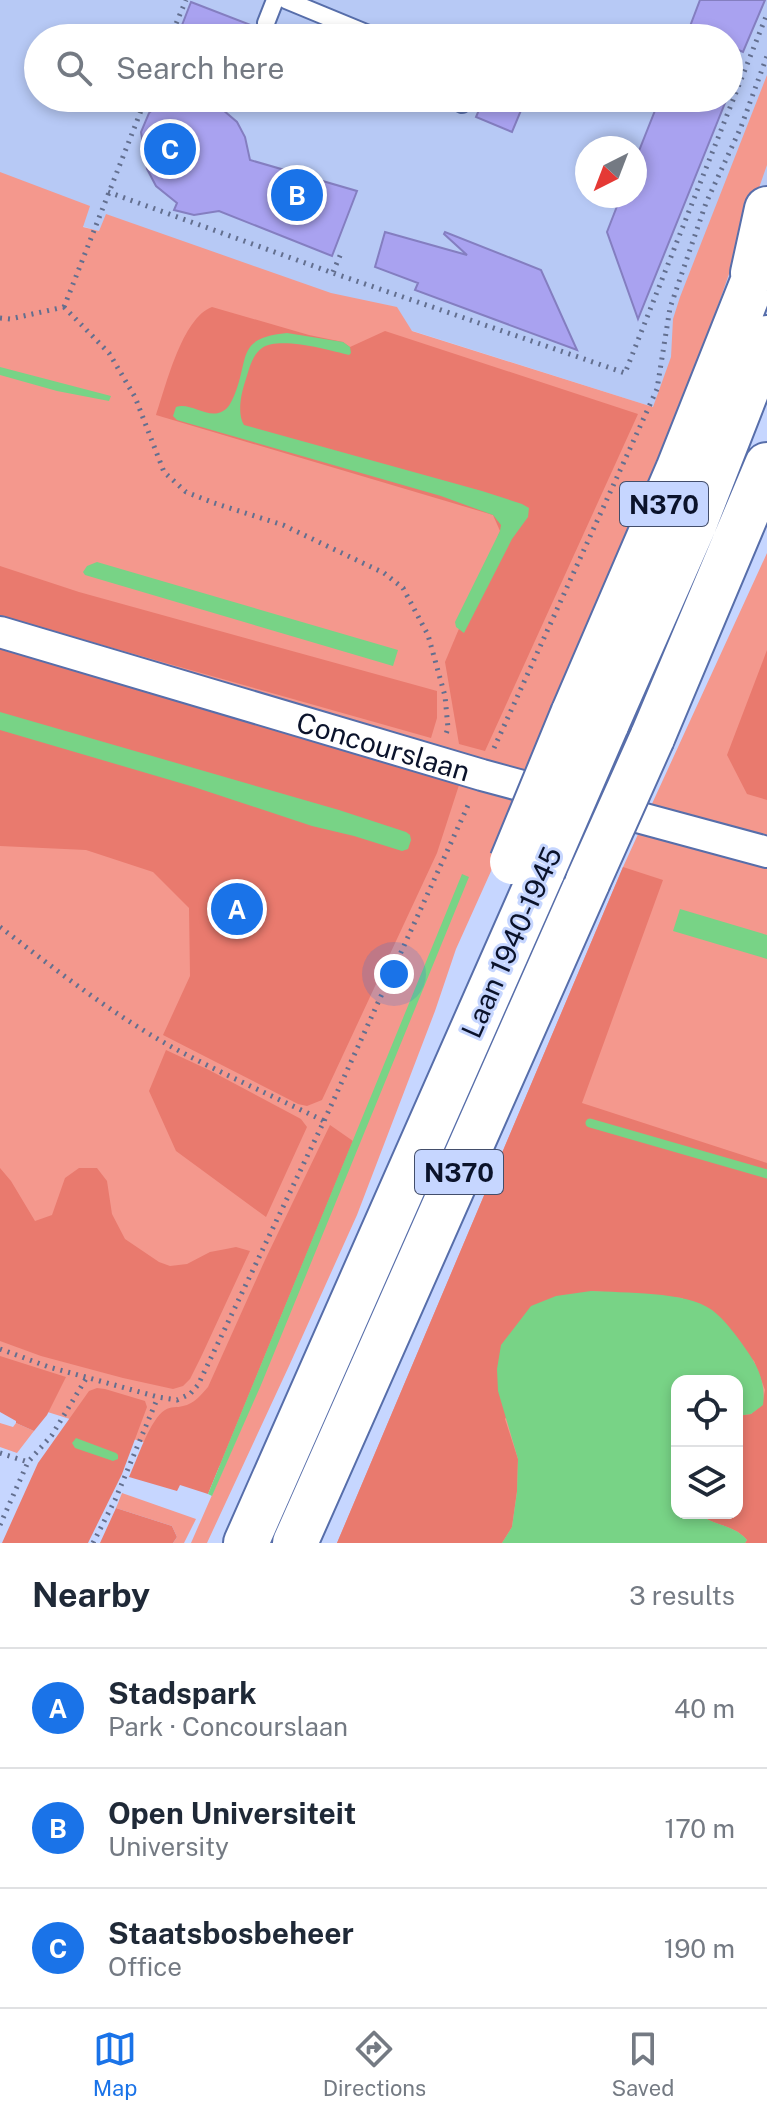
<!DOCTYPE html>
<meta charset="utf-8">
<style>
body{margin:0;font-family:"Public Sans",sans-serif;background:#f6f6f7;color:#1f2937}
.controls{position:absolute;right:24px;bottom:24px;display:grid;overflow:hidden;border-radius:16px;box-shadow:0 4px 12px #0003}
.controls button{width:72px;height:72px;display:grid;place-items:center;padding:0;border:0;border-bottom:2px solid #e0e1e3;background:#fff;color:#1f2937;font:40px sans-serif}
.compass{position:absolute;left:575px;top:136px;width:72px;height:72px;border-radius:50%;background:#fff;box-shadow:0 4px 12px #0003;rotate:222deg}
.you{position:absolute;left:394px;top:974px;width:28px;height:28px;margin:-20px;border:6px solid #fff;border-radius:50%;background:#1a73e8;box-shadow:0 0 0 12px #1a73e833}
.badge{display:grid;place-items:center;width:52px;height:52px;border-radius:50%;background:#1a73e8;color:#fff;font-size:26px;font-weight:700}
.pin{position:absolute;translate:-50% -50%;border:4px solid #fff;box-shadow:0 2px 8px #0006}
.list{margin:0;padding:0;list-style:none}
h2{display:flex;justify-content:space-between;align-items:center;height:104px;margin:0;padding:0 32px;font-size:34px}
h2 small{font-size:26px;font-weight:400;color:#747a83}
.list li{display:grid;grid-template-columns:52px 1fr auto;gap:24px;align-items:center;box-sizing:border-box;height:120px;padding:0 32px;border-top:2px solid #e0e1e3}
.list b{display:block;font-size:30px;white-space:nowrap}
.list p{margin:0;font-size:26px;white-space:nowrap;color:#747a83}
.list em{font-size:26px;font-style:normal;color:#747a83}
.icon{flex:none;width:44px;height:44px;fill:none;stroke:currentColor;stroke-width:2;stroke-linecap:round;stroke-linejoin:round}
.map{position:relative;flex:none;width:767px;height:1543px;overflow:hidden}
.search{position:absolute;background:#fff;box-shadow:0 4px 12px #0003;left:24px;right:24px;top:24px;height:88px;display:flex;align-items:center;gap:20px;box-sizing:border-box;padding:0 28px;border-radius:44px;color:#747a83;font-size:30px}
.sheet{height:464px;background:#fff}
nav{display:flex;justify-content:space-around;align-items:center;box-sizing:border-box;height:112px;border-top:2px solid #e0e1e3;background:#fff;font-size:22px;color:#747a83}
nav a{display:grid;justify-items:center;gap:4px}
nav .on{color:#1a73e8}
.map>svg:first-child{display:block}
.built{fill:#b7c9f5;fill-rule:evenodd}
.green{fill:#f4988d;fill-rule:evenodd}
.forest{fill:#e97a6e}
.water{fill:#78d386}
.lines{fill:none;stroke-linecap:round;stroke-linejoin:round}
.stream{stroke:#78d386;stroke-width:9}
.building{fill:#a9a2f0;stroke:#847ec0;stroke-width:2}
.service-casing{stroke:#576eaa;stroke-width:20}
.minor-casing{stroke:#576eaa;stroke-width:34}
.trunk-casing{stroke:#576eaa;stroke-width:48}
.path{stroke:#636f8f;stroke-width:5;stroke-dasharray:2 6;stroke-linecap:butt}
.service{stroke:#fff;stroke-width:16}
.minor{stroke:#fff;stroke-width:30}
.trunk{stroke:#fff;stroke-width:44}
.trunk-bridge-casing{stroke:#576eaa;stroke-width:48;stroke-linecap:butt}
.trunk-bridge{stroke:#fff;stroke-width:44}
.labels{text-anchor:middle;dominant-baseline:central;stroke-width:6;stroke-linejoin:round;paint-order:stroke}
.shield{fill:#c6d6ff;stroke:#434e6b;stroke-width:2}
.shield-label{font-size:26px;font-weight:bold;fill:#0b132b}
.street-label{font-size:28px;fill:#0b132b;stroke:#c6d6ff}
</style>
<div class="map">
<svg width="767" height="1543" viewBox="0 0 767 1543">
<rect width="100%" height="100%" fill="#c6d6ff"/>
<path class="built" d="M0,0h767v197l-73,223 -694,-220zM38,38h691v60h-691zM587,148h48v48h-48z"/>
<path class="green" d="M767,75v90l-53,152 -39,97 19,6 -238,529 -21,62 -78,204 -68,151 -82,177h-16l70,-160 -39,84 -222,-70v-1225l90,34 -7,21 16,4 7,-17 225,79 66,14 15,24 241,76 18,-50 2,-38 7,-22z
M767,553v990h-430l286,-676zM677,1381h60v132h-60z
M0,1423l13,4 3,-4 18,8 -17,22 -17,-6z
M122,1493l74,26 -12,24h-11l4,-6 -5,-11 -56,-18z"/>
<path class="forest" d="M212,307l97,28 34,7 7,5 35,-16 253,83 -153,337 -26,-7 -14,-82 55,-131 -7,-16 -337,-100c10,-29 26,-97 56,-108z
M0,566l79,26 358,99v27l-6,20 -431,-122z
M0,648l460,134 -23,71 -115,247 -15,6 -9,-2 -135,-69 27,-59 -1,-68 -36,-36 -67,-22 -86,-4z
M767,650v150l-20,-6 -20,-39z
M623,867l40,13 -81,223 185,60v380h-22l2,-3c-13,-16 -35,-14 -49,-27h39v-97l14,-2 11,-9 3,-15 -11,-29 -72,-63 -91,-7 -86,128 13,40 -1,32 -5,36 -10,16h-165z
M166,1050l43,20 92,49 6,8 -41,90 -90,-66 -27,-60z
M330,1125l23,16 -145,353 -28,-9 -3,6 -48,-14c8,-17 21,-58 36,-67 6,-4 12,-2 18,-4 11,-2 18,-11 25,-19l57,-127z
M0,1168l11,13 24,40 17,-6 13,-37 14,-10h18l10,13 5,33 13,25 34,23 11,4 17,-2 23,-12 16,-3 10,-2 14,4 -49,106 -11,22 -7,7 -10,3 -50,-11 -82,-22 -41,-15z
M0,1356l66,21 -19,38 -13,16 -18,-8v-2l-16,-9z
M97,1388l8,1 40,12 2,6 -25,67 -34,69h-86l36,-80 51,-72z
M116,1508l56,18 5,11 -4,6h-73z"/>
<path class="water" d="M287,333l56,9 7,5 1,6 -2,2c-20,-5 -70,-19 -87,-7 -11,8 -13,23 -17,34 -4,12 -8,32 -1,43l238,66 40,13 7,4 -1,9 -16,22 -48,94 -8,-6 -1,-5 45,-91 1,-6 -8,-10 -52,-19 -264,-76 -4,-4 3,-9c15,-5 32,13 47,4 6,-3 8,-9 11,-15 16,-38 1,-58 53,-63z
M0,367l111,29 -2,5 -52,-10 -57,-16z
M97,562l301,88 -5,16 -308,-91 -2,-3 4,-6z
M0,712l339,98 67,22 4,3 1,5 -3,9 -6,2 -48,-15 -42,-10 -118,-39 -194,-57z
M462,874l7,3 -208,508 -49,111 -4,-2z
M680,909l87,26v24l-94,-28z
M591,1291c32,2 95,0 121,19 13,10 24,25 33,38 13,18 21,35 18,57l-12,9 -14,2v-35h-60v132h21c14,13 36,11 49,27l-2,3h-243l10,-16 5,-35 1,-33 -20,-68 -1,-22 4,-24 30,-39 25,-10z
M76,1438l40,15 2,2v4l-5,2 -38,-13 -3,-5z"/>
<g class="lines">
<path class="stream" d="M590,1123l177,51"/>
</g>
<path class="building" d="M700,0h65l-22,52 -14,-6v-8h-19l-21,-9z
M191,2l65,25 5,6h9l9,3v2h-102z
M166,98h43l28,24 8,15 5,23 107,31 -25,65 -113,-45 -25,4 -20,-5 3,-7 -21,-17 -9,-17 -6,-37 8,-19z
M484,98h14l24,10 -10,24 -36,-15z
M660,98h67l-89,221 -31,-87 14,-36h14v-35z
M385,232l82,23 -23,-21 1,-2 96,38 36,80 -162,-60 3,-7 -43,-16z"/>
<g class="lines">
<defs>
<path id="service" d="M286,0l92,38
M266,23l9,-23
M462,104l2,-6"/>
<g id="minor">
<path id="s1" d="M0,632l482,143 285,77"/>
</g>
<path id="trunk" d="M753,273l14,-64
M573,714l105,-244 89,-224
M606,725l88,-200 73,-187
M652,738l115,-273
M246,1543l297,-673
M295,1543l293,-662"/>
</defs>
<use href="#service" class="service-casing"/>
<use href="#minor" class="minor-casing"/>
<use href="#trunk" class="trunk-casing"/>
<path class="path" d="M170,38l16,-38
M108,192l225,81 292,100 142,-359
M333,272l9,-21
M64,307l45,46 26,44 29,75 22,20 28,11 69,22 84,40 17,8 19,15 25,47 17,61 3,32 -2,6
M64,307l82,-209
M0,318l10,1 54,-12
M494,748l163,-359 13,-81 36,-105 35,-76 26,-71
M0,927c55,42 109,85 170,119 50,27 103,50 154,75
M0,1349l49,18 109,30 19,3 13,-6 8,-9 126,-264 146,-320
M0,1453l28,9
M0,1525l28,-63 24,-27 35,-58
M93,1543l22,-43 43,-103"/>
<use href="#service" class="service"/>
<use href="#minor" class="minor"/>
<use href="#trunk" class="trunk"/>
<defs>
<path id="trunk-bridge" d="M512,862l61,-148
M543,870l63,-145
M588,881l64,-143"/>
</defs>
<use href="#trunk-bridge" class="trunk-bridge-casing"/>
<use href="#trunk-bridge" class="trunk-bridge"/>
</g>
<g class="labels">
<g class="shield">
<rect x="620" y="482" width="88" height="44" rx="6"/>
<rect x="415" y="1150" width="88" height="44" rx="6"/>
</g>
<g class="shield-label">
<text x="664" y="504">N370</text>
<text x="459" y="1172">N370</text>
</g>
<g class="street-label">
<text stroke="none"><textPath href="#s1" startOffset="400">Concourslaan</textPath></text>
<text transform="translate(511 942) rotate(-66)">Laan 1940-1945</text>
</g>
</g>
</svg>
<div class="controls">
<button><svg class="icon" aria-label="locate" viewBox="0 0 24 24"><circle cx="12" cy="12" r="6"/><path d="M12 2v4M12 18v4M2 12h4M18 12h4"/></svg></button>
<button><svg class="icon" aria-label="layers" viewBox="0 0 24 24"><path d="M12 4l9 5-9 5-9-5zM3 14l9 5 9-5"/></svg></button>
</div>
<svg class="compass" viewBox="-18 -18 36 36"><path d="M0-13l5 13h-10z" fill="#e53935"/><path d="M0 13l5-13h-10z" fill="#747a83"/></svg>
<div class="you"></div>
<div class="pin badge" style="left:237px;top:909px">A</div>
<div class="pin badge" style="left:297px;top:195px">B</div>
<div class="pin badge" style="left:170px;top:149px">C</div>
<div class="search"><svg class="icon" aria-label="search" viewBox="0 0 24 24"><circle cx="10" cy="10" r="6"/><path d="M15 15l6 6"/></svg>Search here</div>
</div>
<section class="sheet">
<h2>Nearby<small>3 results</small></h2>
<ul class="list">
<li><span class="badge">A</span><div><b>Stadspark</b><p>Park · Concourslaan</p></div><em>40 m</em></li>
<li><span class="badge">B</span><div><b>Open Universiteit</b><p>University</p></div><em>170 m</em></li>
<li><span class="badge">C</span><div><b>Staatsbosbeheer</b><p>Office</p></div><em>190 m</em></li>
</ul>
</section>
<nav>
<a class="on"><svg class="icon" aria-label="map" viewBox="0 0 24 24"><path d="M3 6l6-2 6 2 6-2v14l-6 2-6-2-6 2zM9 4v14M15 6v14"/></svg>Map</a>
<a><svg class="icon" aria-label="directions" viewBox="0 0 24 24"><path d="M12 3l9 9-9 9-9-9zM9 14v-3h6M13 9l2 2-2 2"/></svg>Directions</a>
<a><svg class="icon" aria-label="saved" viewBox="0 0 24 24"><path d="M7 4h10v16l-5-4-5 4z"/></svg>Saved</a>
</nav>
